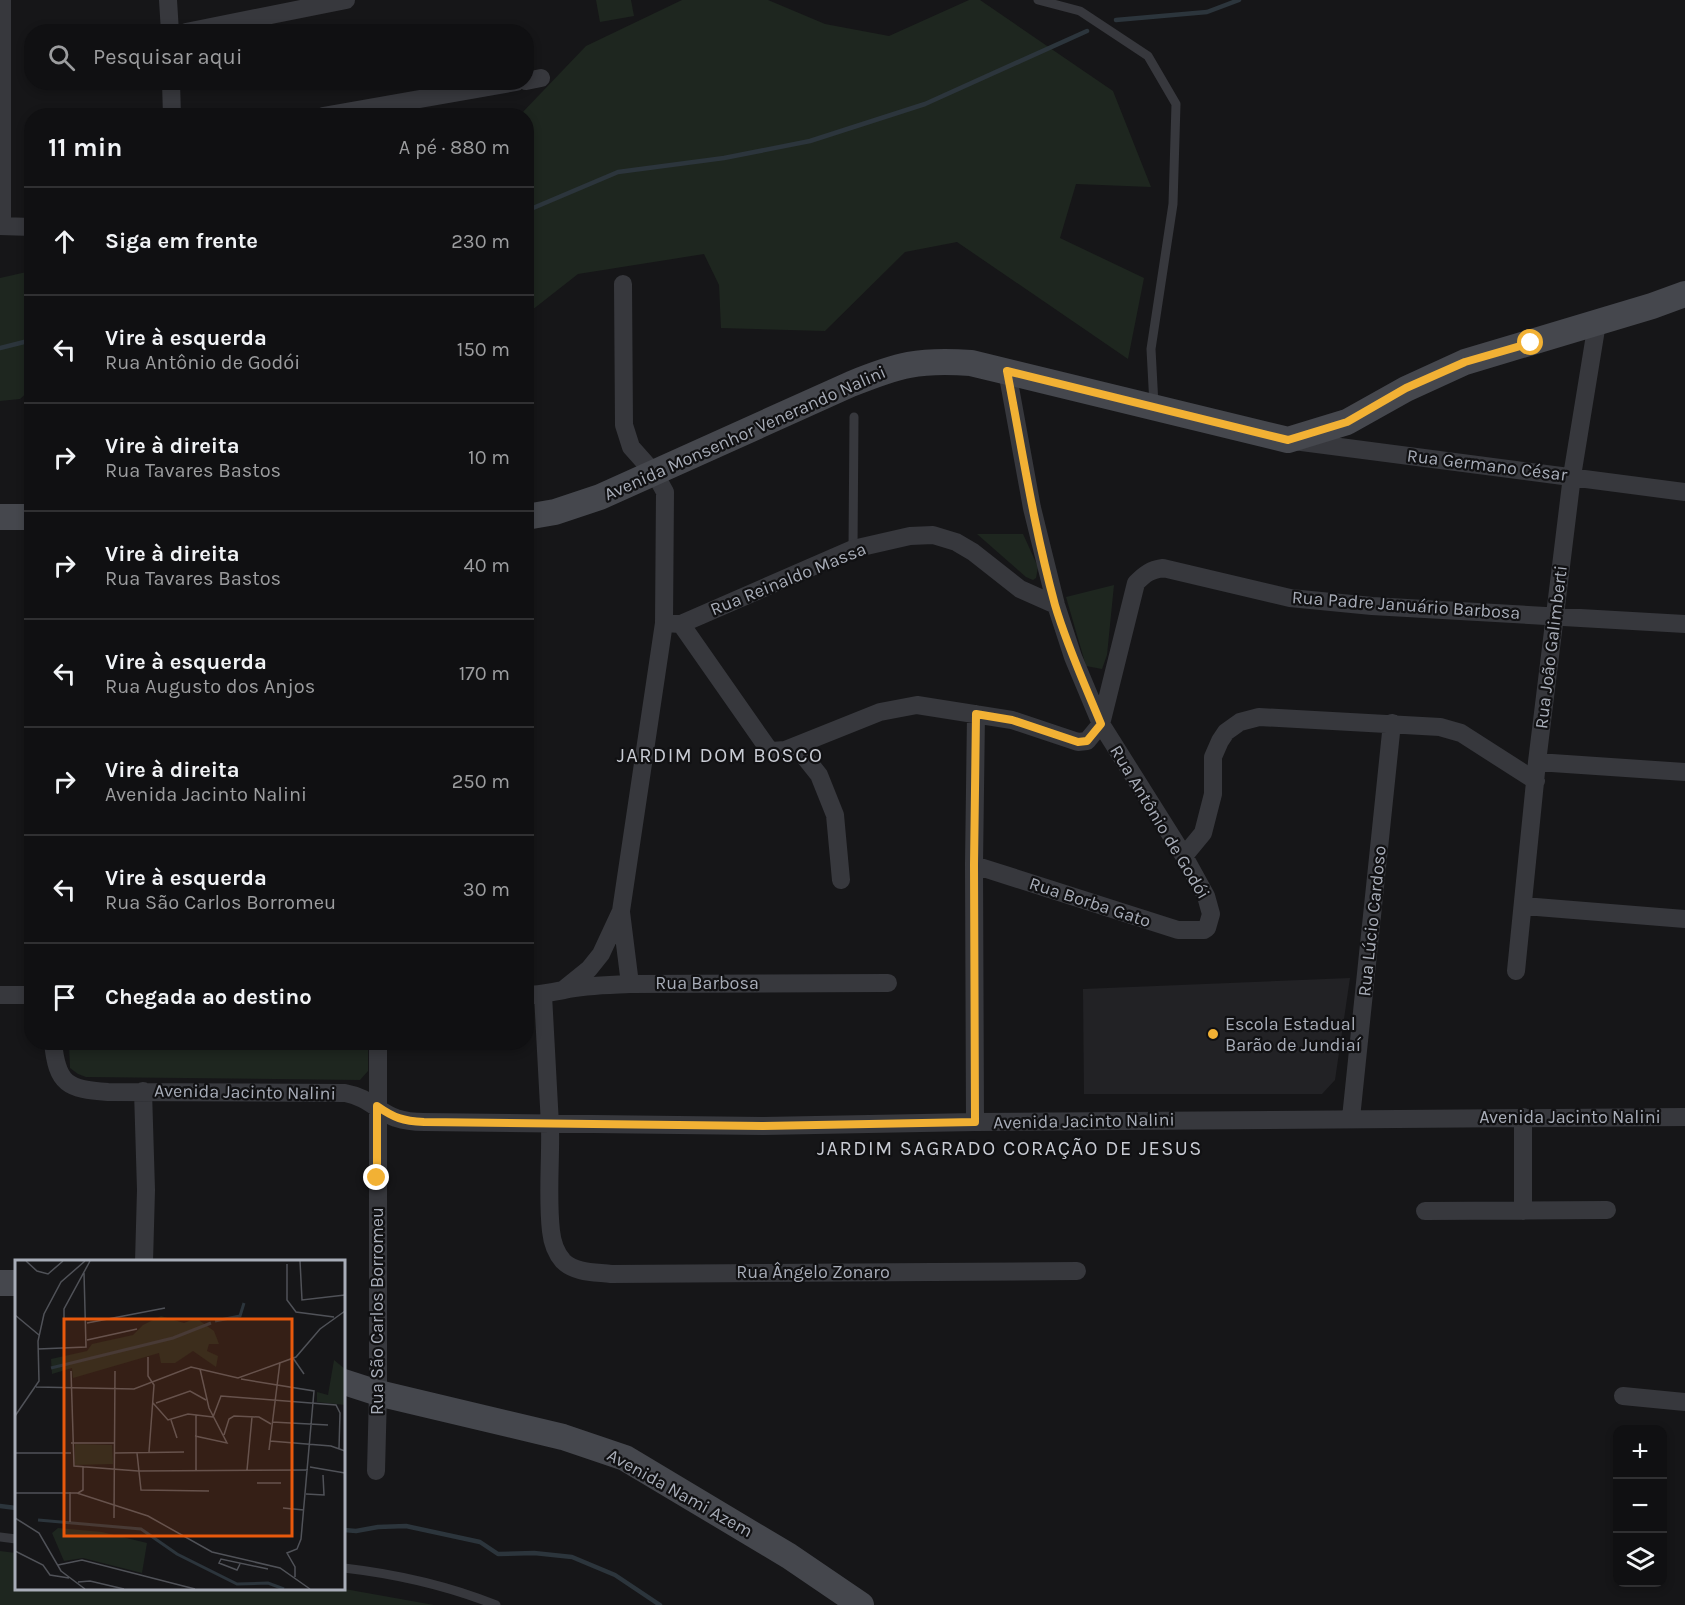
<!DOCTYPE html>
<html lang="pt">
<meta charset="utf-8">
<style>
body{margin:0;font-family:Karla,sans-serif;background:#19191b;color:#f1f3f6}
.controls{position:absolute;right:18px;bottom:18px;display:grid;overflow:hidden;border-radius:12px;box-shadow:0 3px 9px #0003}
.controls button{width:54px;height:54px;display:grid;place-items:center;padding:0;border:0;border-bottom:2px solid #303032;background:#101012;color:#f1f3f6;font:30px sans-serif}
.stop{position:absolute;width:18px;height:18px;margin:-14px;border:4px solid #f2b134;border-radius:50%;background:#fff}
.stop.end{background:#f2b134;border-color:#fff;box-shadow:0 2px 6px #0008}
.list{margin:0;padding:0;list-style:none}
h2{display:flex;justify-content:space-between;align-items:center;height:78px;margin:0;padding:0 24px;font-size:26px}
h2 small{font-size:20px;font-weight:400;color:#9c9d9f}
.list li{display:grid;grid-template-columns:39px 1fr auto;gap:18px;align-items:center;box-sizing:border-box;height:108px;padding:0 24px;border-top:2px solid #303032}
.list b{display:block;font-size:22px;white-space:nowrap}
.list p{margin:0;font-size:20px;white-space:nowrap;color:#9c9d9f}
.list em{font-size:20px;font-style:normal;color:#9c9d9f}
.icon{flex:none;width:33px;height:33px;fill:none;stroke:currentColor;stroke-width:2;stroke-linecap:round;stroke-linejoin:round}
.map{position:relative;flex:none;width:1685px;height:1605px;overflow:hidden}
.search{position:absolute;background:#101012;box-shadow:0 3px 9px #0003;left:24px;top:24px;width:510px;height:66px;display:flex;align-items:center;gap:15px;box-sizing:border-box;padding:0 21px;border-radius:24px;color:#9c9d9f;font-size:22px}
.panel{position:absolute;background:#101012;box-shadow:0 3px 9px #0003;left:24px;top:108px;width:510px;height:942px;border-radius:24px}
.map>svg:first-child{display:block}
.built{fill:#222225}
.green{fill:#1e261f}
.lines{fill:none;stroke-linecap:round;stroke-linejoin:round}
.stream{stroke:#2c353c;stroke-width:4.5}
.lane{stroke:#37383d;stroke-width:9}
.street{stroke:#37383d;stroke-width:18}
.secondary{stroke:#45474d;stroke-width:26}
.route{stroke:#f2b134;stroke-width:8}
.poi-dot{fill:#f2b134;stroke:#111113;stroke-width:2}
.labels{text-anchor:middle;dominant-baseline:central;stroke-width:4.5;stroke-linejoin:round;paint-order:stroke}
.street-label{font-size:18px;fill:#a8adb8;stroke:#111113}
.poi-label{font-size:18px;fill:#a8adb8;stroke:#111113;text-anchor:start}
.neighbourhood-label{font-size:20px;letter-spacing:1.5px;fill:#c9ccd4;stroke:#111113}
.inset-river{fill:none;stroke:#2c353c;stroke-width:3}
.inset-road{fill:none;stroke:#505258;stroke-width:1.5}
.view{fill:#e8590c;fill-opacity:0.15;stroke:#e8590c;stroke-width:3}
.inset-edge{fill:none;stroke:#a8adb8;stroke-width:3}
</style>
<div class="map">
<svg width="1685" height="1605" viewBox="0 0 1685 1605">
<rect width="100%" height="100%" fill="#161618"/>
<path class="built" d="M1350,978l-15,102 -13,14h-238l-1,-105z"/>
<path class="green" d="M596,0h35l3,16 -34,6z
M682,0h86l57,24 64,12 80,-36h11l133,91 38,96 -75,-3 -16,54 84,40 -16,81 -171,-117 -52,10 -80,79 -104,-3 -2,-43 -15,-31 -126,20 -51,40 -1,-198 -6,-1 66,-69z
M31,271v118l-11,10 -20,2v-123z
M977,534h46l15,33 -2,11 -3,2 -7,-3z
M1114,585l-7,70 -5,14 -16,-3 -20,-69z
M69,1043h299v28l-8,9 -274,-3 -8,-3 -8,-6z
M0,1551l16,2v35h323l95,17h-434z"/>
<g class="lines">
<path class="stream" d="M1116,20l91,-8 32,-12
M526,211l92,-39 106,-14 86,-17 115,-37 162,-73
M0,348l32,-8
M0,1506l16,2
M344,1530l12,1 22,-4 28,-1 74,16 18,12 36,-1 38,4 43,18 45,30"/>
<path class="lane" d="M1038,0l42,11 68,45 28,48 -3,100 -22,145 3,56
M853,549l1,-132
M0,1537l16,2
M344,1568c52,6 102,17 152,37"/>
<path class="street" d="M2,0v226
M168,0l2,32
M186,32l160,-32
M526,81l15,-3
M171,82l1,34
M323,116l193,-34
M0,226l32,1
M1294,441l391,51
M664,623l17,1 86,123 5,4 13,-1 95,-38 37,-7 95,15 66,22 9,-1 14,-17 35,-141c9,-9 14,-13 27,-15l127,30 82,8 313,18
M681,624l172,-75 57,-13 23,-1 23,7 17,10 47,37 36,16
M796,746l23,29 16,40 6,65
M1537,762l148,10
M1184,856l19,-23 10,-39v-37l7,-16 6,-9 14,-10 19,-5 181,10 21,6 75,48
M974,865l204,65h26l3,-2 4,-14 -5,-18 -22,-40 -83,-132 -28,-67 -17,-52 -24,-97 -25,-137
M1523,906l162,13
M621,912l9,72
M1516,971l21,-209 35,-286 25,-153
M563,990l26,-21 12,-15 20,-43 43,-288 1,-131 -10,-18 -24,-27 -7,-22 -1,-141
M0,995h32
M526,995c14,0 25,-3 38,-5 21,-5 44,-5 66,-6l258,-1
M543,995c2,43 5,87 7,130 1,35 -3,71 1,106 1,10 5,22 12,30 12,12 32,11 48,13l466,-3
M53,1042c4,43 15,47 55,50l237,1c23,4 32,18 51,25 9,3 18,4 28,4l339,4 212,-4 710,-5
M143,1091l3,99 -2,72
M1523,1117v94
M1351,1118l41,-395
M975,1122l-1,-257 2,-151
M1425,1211l182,-1
M1623,1396l62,6
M376,1471l2,-78v-351"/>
<path class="secondary" d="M0,517h32
M526,517l29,-5 45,-15 251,-113c47,-19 68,-25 120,-21l317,77 59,-18 59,-33 59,-27 187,-56 33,-12
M0,1283h16
M344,1382l34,11 185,44 62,21 164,98 72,49"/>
</g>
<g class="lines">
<path class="route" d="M377,1178v-72c17,12 26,15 47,16l339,4 212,-4 -1,-257 2,-151 36,6 66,22 9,-1 14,-17c-16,-39 -34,-78 -46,-119 -21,-77 -33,-156 -48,-234l281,69 59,-18 59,-34 59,-26 66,-19"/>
</g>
<circle class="poi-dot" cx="1213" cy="1034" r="6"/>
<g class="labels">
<g class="street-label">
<text transform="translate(745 433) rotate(-24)">Avenida Monsenhor Venerando Nalini</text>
<text transform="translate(1487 465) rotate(7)">Rua Germano César</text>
<text transform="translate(788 579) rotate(-22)">Rua Reinaldo Massa</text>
<text transform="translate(1406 605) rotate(4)">Rua Padre Januário Barbosa</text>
<text transform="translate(1551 647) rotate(-83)">Rua João Galimberti</text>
<text transform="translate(1160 822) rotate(59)">Rua Antônio de Godói</text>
<text transform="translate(1090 902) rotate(18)">Rua Borba Gato</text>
<text transform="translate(1372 921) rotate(-84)">Rua Lúcio Cardoso</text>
<text x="707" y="983">Rua Barbosa</text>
<text transform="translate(245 1092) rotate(1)">Avenida Jacinto Nalini</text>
<text x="1570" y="1117">Avenida Jacinto Nalini</text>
<text transform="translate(1084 1121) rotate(-1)">Avenida Jacinto Nalini</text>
<text x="813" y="1272">Rua Ângelo Zonaro</text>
<text transform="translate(377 1311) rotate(-90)">Rua São Carlos Borromeu</text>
<text transform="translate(680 1493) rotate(29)">Avenida Nami Azem</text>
</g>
<g class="poi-label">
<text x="1225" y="1024">Escola Estadual<tspan x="1225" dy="21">Barão de Jundiaí</tspan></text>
</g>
<g class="neighbourhood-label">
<text x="720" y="755">JARDIM DOM BOSCO</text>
<text x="1010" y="1148">JARDIM SAGRADO CORAÇÃO DE JESUS</text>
</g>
</g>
<g transform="translate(15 1260)">
<rect width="330" height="330" fill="#161618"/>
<path d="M146,56l23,7 12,-5 18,13 5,13h-10l-2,7 11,5 -2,11 -23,-16 -18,12h-14l-2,-10 -86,25 -1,-10 -20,6 -1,-15 36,-8 5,-7 41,-9 10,-10zM319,100l11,9v36l-28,-3v-10l11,3zM60,184l37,1 1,19 -38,1zM43,268l44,4 45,11 -5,30 -59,-15 -19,3 -12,-28z" fill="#1e261f"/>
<path class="inset-river" d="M200,61l25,-5 4,-13M36,108l122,-30 38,-15M23,260l103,9 36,25 60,30 31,-1 16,6"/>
<path class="inset-road" d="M11,1l11,10 11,3 15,-13M285,1l2,39 43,-5M272,4v36l9,12 38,5M0,55l24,20M72,63l78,-15M72,80l50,-11M23,89l48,-2 -2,-74M49,89v-40l26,-48M133,97v19l6,9 -5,67M278,98l11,16M56,111l3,95 64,5 170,-1M226,119l73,12 -13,148 -4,10 -10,4 8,14v10M21,127l98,2 57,-22 47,11 58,-21 24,-28 25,-18M138,143l15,17 20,-6 25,3M141,143l34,-12 16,9M0,156l24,-35 -1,-40 6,-27 17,-32 24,-21M198,157l8,-21 115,9 4,8 -1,36M156,160l6,18M257,162l56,3M209,175l5,-16 5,-3 25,1 12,7M180,176l32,7 -18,-35 -9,-39M255,181l61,5 14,5M56,183h44M254,190l11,-88M0,193h56M100,193l69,-1M122,193l4,37 68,1M295,207l35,6M232,210l5,-53M181,211v-56M242,223h24M55,232v30M0,233h62l71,23 64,36 68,16 30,21M63,233l5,-3v-24M291,234l18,1 -1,-20M268,248l21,2M0,258l24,15 22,38 24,18M99,258l1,-147M0,291l28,14 7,10 19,3M225,304l-3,6 -18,-7 2,-4 47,10M43,305l24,-5 113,29M63,322l12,-1 34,8"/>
<path class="view" d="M49,59h228v217h-228z"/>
<rect width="330" height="330" class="inset-edge"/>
</g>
</svg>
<div class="controls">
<button>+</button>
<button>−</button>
<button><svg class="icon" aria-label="layers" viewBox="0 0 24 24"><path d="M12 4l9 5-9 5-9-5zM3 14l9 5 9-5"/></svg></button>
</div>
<div class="stop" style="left:1531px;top:343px"></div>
<div class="stop end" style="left:377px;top:1178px"></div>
<div class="search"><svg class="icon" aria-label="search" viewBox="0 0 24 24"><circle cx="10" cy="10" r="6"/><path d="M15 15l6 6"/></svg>Pesquisar aqui</div>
<section class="panel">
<h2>11 min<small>A pé · 880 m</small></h2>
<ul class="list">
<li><svg class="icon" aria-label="ahead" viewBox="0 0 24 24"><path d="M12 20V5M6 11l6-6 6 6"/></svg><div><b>Siga em frente</b></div><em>230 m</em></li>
<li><svg class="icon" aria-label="left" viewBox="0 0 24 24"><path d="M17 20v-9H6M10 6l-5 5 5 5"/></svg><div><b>Vire à esquerda</b><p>Rua Antônio de Godói</p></div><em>150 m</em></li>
<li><svg class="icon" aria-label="right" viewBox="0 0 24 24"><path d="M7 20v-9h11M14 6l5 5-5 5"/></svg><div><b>Vire à direita</b><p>Rua Tavares Bastos</p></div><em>10 m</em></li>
<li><svg class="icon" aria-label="right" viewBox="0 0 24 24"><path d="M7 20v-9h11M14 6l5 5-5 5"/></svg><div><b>Vire à direita</b><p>Rua Tavares Bastos</p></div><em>40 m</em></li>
<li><svg class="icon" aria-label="left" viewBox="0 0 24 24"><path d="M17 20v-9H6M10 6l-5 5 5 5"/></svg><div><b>Vire à esquerda</b><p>Rua Augusto dos Anjos</p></div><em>170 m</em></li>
<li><svg class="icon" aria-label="right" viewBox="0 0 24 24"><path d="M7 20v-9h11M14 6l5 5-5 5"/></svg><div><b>Vire à direita</b><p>Avenida Jacinto Nalini</p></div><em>250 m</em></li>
<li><svg class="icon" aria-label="left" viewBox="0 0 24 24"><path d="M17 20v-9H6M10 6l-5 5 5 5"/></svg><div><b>Vire à esquerda</b><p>Rua São Carlos Borromeu</p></div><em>30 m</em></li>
<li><svg class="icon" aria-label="arrive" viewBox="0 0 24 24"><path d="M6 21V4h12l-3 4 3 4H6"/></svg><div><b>Chegada ao destino</b></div></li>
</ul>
</section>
</div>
